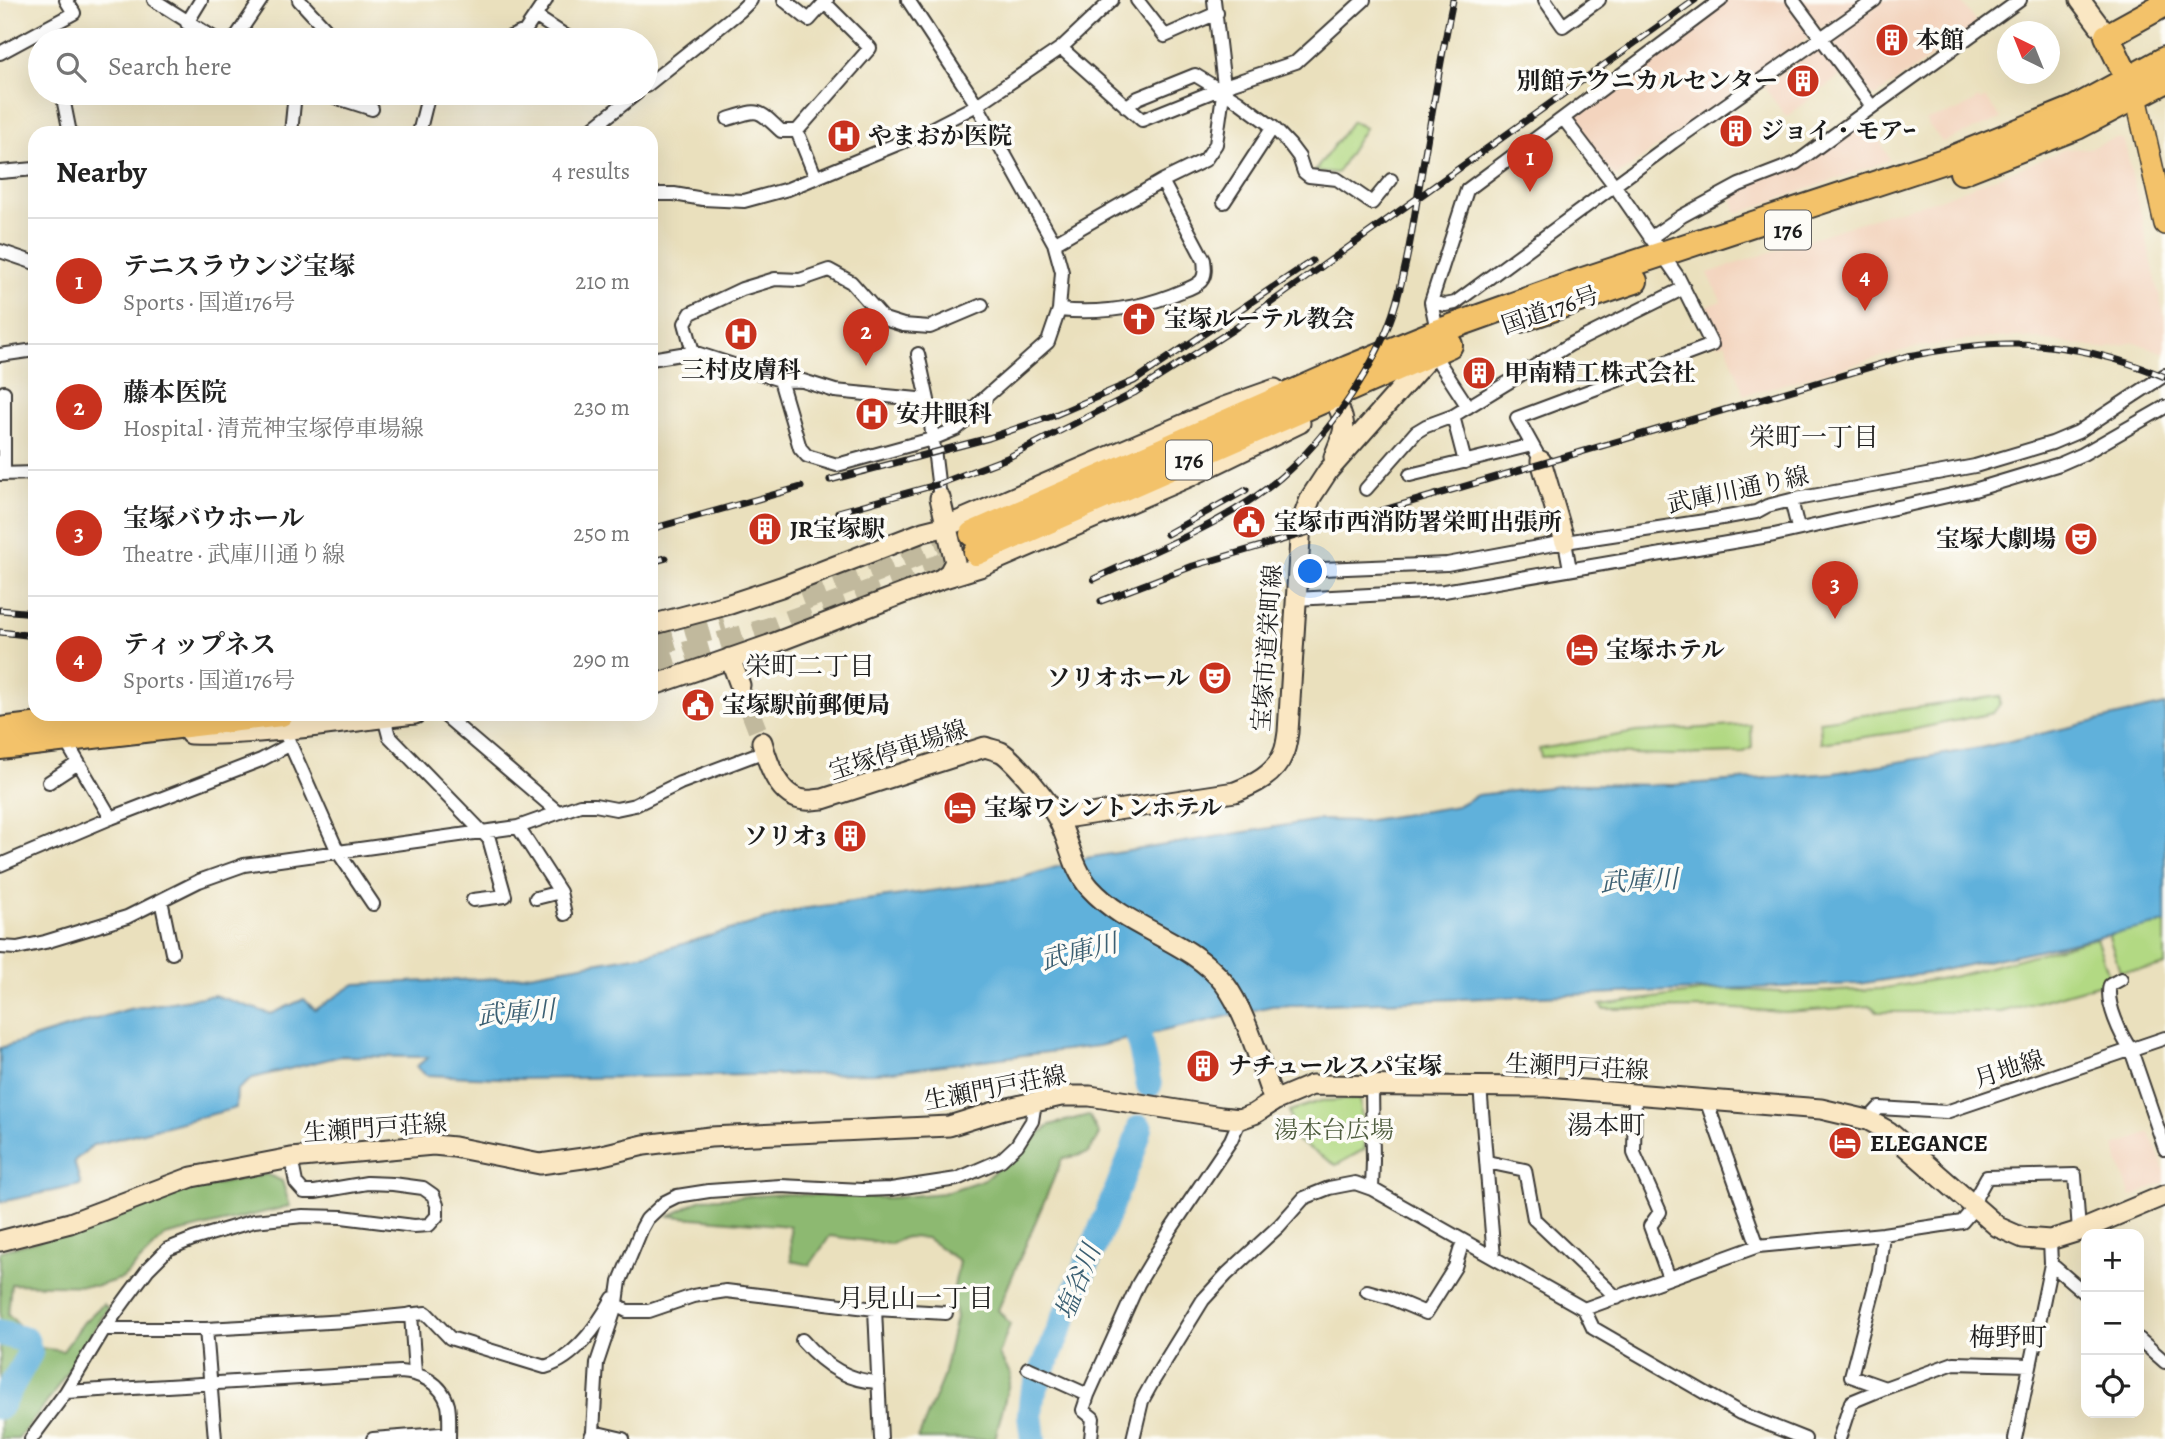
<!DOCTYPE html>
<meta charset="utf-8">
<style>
body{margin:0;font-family:Alegreya,"Noto Serif JP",serif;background:#f6f6f6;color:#222}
.controls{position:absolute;right:21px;bottom:21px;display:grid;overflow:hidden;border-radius:14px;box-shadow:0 7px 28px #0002}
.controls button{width:63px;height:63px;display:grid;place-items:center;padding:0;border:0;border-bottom:2px solid #e0e0e0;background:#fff;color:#222;font:35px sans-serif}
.compass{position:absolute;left:1997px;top:21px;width:63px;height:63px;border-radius:50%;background:#fff;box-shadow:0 7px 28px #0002;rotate:317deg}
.you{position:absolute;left:1311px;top:572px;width:24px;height:24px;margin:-18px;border:5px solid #fff;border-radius:50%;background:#1a73e8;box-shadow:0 0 0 10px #1a73e833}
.badge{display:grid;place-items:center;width:46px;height:46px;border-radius:50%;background:#c8321e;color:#fff;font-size:23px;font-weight:700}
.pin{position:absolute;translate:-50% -58px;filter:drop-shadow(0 2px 4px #0008)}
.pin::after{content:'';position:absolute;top:37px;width:24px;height:21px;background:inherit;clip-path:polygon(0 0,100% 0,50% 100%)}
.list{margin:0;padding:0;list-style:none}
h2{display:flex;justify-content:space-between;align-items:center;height:91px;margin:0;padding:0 28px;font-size:30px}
h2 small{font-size:23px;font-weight:400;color:#767676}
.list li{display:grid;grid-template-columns:46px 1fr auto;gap:21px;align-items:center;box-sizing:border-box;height:126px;padding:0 28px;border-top:2px solid #e0e0e0}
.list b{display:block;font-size:26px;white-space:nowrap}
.list p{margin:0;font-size:23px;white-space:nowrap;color:#767676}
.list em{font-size:23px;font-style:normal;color:#767676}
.icon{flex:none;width:38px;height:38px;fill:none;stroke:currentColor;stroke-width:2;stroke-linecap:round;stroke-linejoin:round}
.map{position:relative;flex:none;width:2165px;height:1439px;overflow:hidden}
.search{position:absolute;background:#fff;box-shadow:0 7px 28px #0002;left:28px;top:28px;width:630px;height:77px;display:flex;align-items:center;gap:18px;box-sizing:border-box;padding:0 24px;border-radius:38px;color:#767676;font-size:26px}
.panel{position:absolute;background:#fff;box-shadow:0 7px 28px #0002;left:28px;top:126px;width:630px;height:595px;border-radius:21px}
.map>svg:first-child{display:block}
.built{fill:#f3d4be}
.green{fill:#b2d983;stroke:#677a50;stroke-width:2}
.forest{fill:#8db971;stroke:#546a46;stroke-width:2}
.water{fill:#61b1db;stroke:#3e667c;stroke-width:2}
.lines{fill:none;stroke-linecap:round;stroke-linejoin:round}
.river{stroke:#61b1db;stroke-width:26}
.secondary-tunnel{stroke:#c1b99d;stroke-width:19;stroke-dasharray:19 10;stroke-linecap:butt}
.highway-tunnel{stroke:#c1b99d;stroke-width:24;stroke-dasharray:24 12;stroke-linecap:butt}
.street-casing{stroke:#3b3934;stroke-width:16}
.secondary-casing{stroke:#3b3934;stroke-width:23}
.primary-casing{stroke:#3b3934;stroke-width:24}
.highway-casing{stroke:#3b3934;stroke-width:28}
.street{stroke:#fff;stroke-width:12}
.secondary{stroke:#fae7c3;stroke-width:19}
.primary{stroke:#f3c26a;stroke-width:21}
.highway{stroke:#f3c26a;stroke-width:24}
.rail-casing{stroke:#1c1c1c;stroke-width:7}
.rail{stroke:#fdfcf7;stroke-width:4.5;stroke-dasharray:13;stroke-linecap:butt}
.labels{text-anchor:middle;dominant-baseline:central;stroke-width:7;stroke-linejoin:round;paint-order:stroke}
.shield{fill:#fdfcf7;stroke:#605f5e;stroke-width:2}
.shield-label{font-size:23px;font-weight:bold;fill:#1c1c1c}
.poi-label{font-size:24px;font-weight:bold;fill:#1c1c1c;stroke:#fdfcf7;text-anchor:start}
.street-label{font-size:24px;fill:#1c1c1c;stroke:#fdfcf7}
.park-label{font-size:24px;fill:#505e40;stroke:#fdfcf7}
.neighbourhood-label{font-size:26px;fill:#1c1c1c;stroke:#fdfcf7}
.water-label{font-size:26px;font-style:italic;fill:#3b5f72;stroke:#fdfcf7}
</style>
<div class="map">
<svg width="2165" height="1439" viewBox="0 0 2165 1439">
<rect width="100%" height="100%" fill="#fdfcf7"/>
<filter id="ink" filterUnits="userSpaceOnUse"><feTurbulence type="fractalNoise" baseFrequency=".0143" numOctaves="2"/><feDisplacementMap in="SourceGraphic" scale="14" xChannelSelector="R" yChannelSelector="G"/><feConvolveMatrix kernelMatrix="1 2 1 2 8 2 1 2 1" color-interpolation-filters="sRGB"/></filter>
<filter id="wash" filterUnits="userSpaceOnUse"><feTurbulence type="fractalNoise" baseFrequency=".00686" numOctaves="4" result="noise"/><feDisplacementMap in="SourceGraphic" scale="28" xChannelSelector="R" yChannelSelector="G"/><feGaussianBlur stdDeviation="1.57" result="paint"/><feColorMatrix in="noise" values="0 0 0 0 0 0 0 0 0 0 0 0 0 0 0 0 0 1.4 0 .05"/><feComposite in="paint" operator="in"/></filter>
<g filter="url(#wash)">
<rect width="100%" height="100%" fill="#eae0bd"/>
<path class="built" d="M1727,0h62l22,30 -1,7 -194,140 -9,-8 -33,-47 1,-8z
M1799,0h65l-39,28 -7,-1z
M1884,0h76l18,25 -102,71 -6,-1 -38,-52 1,-6z
M1819,46h3l21,28 -57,43 -23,-32z
M1986,98l15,21 -59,23 -17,-22 32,-9 21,-12 3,2z
M1861,122l15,19 3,-2 11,21 -153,54 -6,-19z
M2116,138l8,2 41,180v33l-31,-11 -30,7 -57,-9 -30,-3 -40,2 -64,9 -169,47 -18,-52 -8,2 -16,-36 19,-8 -13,-28 180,-60 46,-12 82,-31 49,-21 25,-1z
M2150,1133l15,39v10l-34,15 -13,-37 -3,-14z"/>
<path class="green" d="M1352,121l13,7 -28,45 -22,-2z
M2000,696v8l-7,9 -92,19 -80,11 -1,-22z
M1751,725l1,23 -10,5 -68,2 -82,-2 -51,4 -2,-8 97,-17z
M2165,923v42l-11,3 -34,3 -12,-37z
M2096,938l13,37 -8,9 -100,28h-123l-7,-6 -86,6 -66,-4 -116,1 -3,-4 124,-16 72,4 84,-4 76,-13z
M1360,1099l5,50 -29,16 -42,-26 -5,-28 32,-10z"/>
<path class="forest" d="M1089,1115l10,20 -11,18 -26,6 -64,151 12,14 -11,31 12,20 -16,64h-77l25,-62 13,-60 -4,-19 7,-37 -33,-23 -20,-1 -16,7 -60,-8 -20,29 -19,-4 -1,-35 -120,-10 32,-17 84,-5 102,4 55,-5 42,-14 65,-54z
M266,1174l16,7 8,25 -125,30 -42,42 -26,8 -86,-2 -3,30 32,34 23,3 21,-29 19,-18 5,4 -57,89 -33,42h-18v-188l107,-29 60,-27z"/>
<path class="water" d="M2165,705v218l-235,50 -72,11 -586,22 -174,40 -221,27 -356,6 -95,-4 -10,-8 12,-10 -87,-1 -88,22 -16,12 -1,18 -143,37 -19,16 7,24 -81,17v-154l129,-39 85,-14 57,19 33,-15 11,11 40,-26 151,-6 146,-25 149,-44 216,-30 69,-21 232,-38 46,1 93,-15 20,-11 101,-11 96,1 160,-12 146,-25z"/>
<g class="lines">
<path class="river" d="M1149,1085l-11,-50 14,-31
M0,1333l26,7 4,13 -30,53
M1033,1439l-3,-24 2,-19 100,-242 8,-26"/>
</g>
</g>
<g filter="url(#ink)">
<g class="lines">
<path class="secondary-tunnel" d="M740,685l22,57"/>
<path class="highway-tunnel" d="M802,599l169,-65
M651,645l74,-20
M651,664l119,-35 202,-75"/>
<defs>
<path id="street" d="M154,0l63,40
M299,0l26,28 -18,12
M784,0l25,20 18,-20
M1137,0l28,36 52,-23
M1214,0l10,86 72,-24 68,-62
M1545,0l18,26 36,-26
M535,16l37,24
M187,23l14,-23
M234,40l27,-40
M503,40l22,-9 21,-31
M1061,48l81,72 70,-28h11
M0,53l74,-40 -8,-13
M646,86l94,-75 11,-11
M62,93l8,40
M322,93l50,16
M1126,107l12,-9 57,-23 43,26 35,26 17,18 9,12 5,15 5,4 28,3 35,24 19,-23
M1872,107l148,-107
M728,119c31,-10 29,-11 53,12h16
M589,131l48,-38
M291,133l4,-40
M419,133l10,-40
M0,172l35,-3
M816,178l-19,-47 73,-83 -45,-45
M651,194h23l29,5 41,2 44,-12 129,-53 60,-31 84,-57 51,-48
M1224,202l49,-75
M1650,238l32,-22 57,-31 57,-22 76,-56 -79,-107
M1054,243l108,-62 43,-21 11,-16 8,-57
M0,251l35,12
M1431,302l14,3 10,-2 218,-161 202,-142
M1059,310c42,4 84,-2 123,-19 6,-2 14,-5 19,-10 5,-6 4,-14 3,-21l-42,-79
M1434,333l1,-12 -4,-19 36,-112 254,-190
M1435,350l5,14 28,43
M693,352l-8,-29 6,-10 51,-24 33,-10 25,1 29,-10 22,12 33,37 19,6 27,2 52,-22
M918,354l10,46
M0,355l35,-5
M651,359l42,-7 87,28 20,68 7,8 30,9 95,-26 24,-10 11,-9 4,-10 77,-68 11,-32 3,-38 -8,-29 -77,-138 -69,-105
M780,380l23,1 32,10 93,9 12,98
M1453,416l12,46
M1541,461l-24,-43 195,-73 -34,-68 -63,-91 -52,-68
M0,474l35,-1
M4,474v-82
M1410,475l122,-30
M1366,489l50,-57 10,-6 27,-10 118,-72 113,-56
M1791,500l7,28
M1565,542l5,27
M1297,570l150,-6 118,-22 140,-21 51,-9 11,-6 24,-6 184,-34 77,-23 26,-11 87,-57
M1295,599l149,-8 330,-56 200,-45 86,-26 23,-10 82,-47
M443,714l115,98
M384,717l5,19 100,103 16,57 -32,4
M287,737l51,115 35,52
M65,740l46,78
M49,782l29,-19
M518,827l42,65 5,22
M0,865l111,-47 150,-58 28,-15
M536,898l24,-6
M161,900l11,53
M0,947l17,1 28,-6 82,-25 72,-36 45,-16 274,-38 62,-22h15l21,4 19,-4 45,-22 85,-32
M2121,979l-11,6c-5,17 11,51 21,65l34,99
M1372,1085l1,76 -1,28
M1480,1086l14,172
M1635,1094l-1,59 26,59 -10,14 19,52
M1706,1100l52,146
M1868,1120l11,-12 67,4 219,-74
M1487,1162l38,8 9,49 83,79
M2050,1240l1,24 35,30
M1367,1291l21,6 38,16 29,-46 8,-26
M617,1303l4,5 6,3h22l44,-15 33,-5 149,18 71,4
M875,1309l6,130
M1584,1309l174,-63 125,-12 79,-12 12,-14 3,-13 10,-18 88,-2 4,56
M411,1314l4,59
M104,1329h102l140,-8 80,-8 24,25 95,29c31,-9 53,-42 68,-69
M206,1329l9,110
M2139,1339l26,23
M802,1340c20,23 46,42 77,42
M1028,1368l60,27
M1885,1388l69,-25 76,2
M66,1392l334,-20c21,1 42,11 48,33 2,10 1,23 1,34
M593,1432l30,7
M31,1439l35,-47 38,-63 24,-33 20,-27 20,-20 25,-10 61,-18 49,-5 39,1 72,9 15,-1 8,-9v-11l-4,-10 -10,-7 -30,-4 -26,-1 -52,9h-11l-8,-9 -5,-25
M373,1439l67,-5 6,5
M590,1439l3,-7 4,-69 20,-60 3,-22 22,-53 5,-9 18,-17 12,-6 32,-5 72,-5 81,4 29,-1 66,-10 44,-19 16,-15 15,-24 3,-19
M1091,1439l2,-21 -10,-8 5,-15 50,-111 33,-55 60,-89 9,-21
M1133,1439l9,-38 11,-20 50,-81 24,-26 52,-48 25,-28 25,-10 26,-5 17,6 212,120 9,19 147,85 65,26
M1839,1439l12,-37 34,-14 -34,-12 28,-106 4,-36
M2015,1439l36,-175"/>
<path id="secondary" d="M2080,0l27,36
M1334,457c9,-25 15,-27 3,-53
M1541,461l24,81
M940,498l15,64 -6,11 -8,6
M651,625l79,-21 51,-17 142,-55 24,-6 277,-119 51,-18
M730,658l10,27
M651,686l118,-41 172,-66 39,-12 211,-91 109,-53
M190,734c75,2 151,-12 225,-20
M762,742c6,22 17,56 43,58 6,1 12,-1 18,-1l162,-52c5,2 11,3 16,5 13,7 51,54 58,69 11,22 14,48 31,67 38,42 99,51 134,95 22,28 37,84 50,118
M1058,819l177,-27c18,-7 40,-17 48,-38 3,-6 4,-15 5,-22l13,-209 10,-26 17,-26 102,-115
M0,1241l70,-18 122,-46 99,-19 142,-13 21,2 86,17 58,-8 46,-11 66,-8 239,-11 55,-17 57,-13h29l131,21 19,2 14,-5 20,-13 38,-16 234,2 275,22 47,11 20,11 110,96 25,11 27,2 29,-9 86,-36"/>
<path id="primary" d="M2136,96l29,128"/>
<path id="highway" d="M2134,92l-27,-56 58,-32
M1962,172l115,-45 88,-46
M1520,320l115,-39
M972,534l376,-166 86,-35 146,-52 367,-121 126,-51 92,-50
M976,553l474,-208
M0,730l131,-16
M0,747l281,-33"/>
</defs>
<use href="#street" class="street-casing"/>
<use href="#secondary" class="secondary-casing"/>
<use href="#primary" class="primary-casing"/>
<use href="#highway" class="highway-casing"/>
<use href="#street" class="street"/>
<use href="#secondary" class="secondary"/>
<use href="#primary" class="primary"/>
<use href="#highway" class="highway"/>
<defs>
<path id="rail" d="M830,480l159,-42 66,-23 79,-34 178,-120
M838,512l101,-28 68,-26 127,-65 100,-64 461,-329
M651,529l150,-42
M1167,534l79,-44
M651,562l15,-4
M1094,579c63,-30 133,-56 186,-101 48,-41 99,-115 116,-175 11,-38 17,-77 23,-115 11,-63 21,-126 34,-188
M1101,601l92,-35 715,-210c36,-6 72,-13 109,-12 51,1 101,13 148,33
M0,610l35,3
M0,632l35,4"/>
</defs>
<use href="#rail" class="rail-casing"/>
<use href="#rail" class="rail"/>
</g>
</g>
<defs>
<symbol id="building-disc" viewBox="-11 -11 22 22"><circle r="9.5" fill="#c8321e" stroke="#fdfcf7"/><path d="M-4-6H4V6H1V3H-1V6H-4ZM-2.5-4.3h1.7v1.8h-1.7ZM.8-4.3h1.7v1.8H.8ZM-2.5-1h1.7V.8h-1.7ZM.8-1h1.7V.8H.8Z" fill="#fff"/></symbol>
<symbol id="hospital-disc" viewBox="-11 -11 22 22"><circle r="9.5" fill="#c8321e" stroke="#fdfcf7"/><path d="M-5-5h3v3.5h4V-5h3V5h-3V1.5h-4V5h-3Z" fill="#fff"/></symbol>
<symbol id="church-disc" viewBox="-11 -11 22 22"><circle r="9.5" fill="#c8321e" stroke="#fdfcf7"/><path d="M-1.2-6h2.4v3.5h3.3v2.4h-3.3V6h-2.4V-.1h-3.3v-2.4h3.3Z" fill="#fff"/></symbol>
<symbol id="civic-disc" viewBox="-11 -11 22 22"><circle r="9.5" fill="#c8321e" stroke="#fdfcf7"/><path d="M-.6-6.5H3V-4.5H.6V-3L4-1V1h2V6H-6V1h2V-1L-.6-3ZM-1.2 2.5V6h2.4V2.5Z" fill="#fff"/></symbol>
<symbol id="theatre-disc" viewBox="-11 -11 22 22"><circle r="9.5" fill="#c8321e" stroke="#fdfcf7"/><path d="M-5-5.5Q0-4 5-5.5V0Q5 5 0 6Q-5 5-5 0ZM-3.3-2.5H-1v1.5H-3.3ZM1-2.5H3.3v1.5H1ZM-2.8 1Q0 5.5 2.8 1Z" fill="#fff"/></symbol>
<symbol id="hotel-disc" viewBox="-11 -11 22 22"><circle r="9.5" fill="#c8321e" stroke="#fdfcf7"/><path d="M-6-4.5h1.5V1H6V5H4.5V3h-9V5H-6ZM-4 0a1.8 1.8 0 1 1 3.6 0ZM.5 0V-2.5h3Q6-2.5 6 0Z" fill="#fff"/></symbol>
</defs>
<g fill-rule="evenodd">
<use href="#building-disc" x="1873" y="21" width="38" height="38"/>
<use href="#building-disc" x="1784" y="62" width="38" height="38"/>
<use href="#building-disc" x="1717" y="112" width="38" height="38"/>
<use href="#hospital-disc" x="825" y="117" width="38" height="38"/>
<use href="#church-disc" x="1120" y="300" width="38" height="38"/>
<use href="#hospital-disc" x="722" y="315" width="38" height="38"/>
<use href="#building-disc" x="1460" y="354" width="38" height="38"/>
<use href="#hospital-disc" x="853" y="395" width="38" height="38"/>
<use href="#civic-disc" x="1230" y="503" width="38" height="38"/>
<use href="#building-disc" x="746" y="510" width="38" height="38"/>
<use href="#theatre-disc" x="2062" y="520" width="38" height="38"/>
<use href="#hotel-disc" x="1563" y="631" width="38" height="38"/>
<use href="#theatre-disc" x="1196" y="659" width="38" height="38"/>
<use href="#civic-disc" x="679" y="686" width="38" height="38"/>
<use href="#hotel-disc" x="941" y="789" width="38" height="38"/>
<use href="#building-disc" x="831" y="817" width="38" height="38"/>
<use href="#building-disc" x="1184" y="1047" width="38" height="38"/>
<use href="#hotel-disc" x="1826" y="1124" width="38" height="38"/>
</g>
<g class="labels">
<g class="shield">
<rect x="1765" y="210.5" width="46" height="39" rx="5"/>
<rect x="1166" y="440.5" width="46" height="39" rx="5"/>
</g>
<g class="shield-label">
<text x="1788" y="230">176</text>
<text x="1189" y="460">176</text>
</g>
<g class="poi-label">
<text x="1916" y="40">本館</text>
<text x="1778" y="81" text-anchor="end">別館テクニカルセンター</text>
<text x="1760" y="131">ジョイ・モアｰ</text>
<text x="868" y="136">やまおか医院</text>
<text x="1164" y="319">宝塚ルーテル教会</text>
<text x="741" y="370" text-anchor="middle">三村皮膚科</text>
<text x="1504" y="373">甲南精工株式会社</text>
<text x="896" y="414">安井眼科</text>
<text x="1274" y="522">宝塚市西消防署栄町出張所</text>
<text x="790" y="529">JR宝塚駅</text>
<text x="2056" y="539" text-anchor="end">宝塚大劇場</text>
<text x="1606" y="650">宝塚ホテル</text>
<text x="1190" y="678" text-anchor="end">ソリオホール</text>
<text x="722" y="705">宝塚駅前郵便局</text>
<text x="984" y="808">宝塚ワシントンホテル</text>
<text x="826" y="836" text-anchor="end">ソリオ3</text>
<text x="1228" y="1066">ナチュールスパ宝塚</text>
<text x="1870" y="1143">ELEGANCE</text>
</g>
<g class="street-label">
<text transform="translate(1550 310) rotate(-19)">国道176号</text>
<text transform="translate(1738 490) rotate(-12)">武庫川通り線</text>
<text transform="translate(1267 648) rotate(-86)">宝塚市道栄町線</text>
<text transform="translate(898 750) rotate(-18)">宝塚停車場線</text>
<text transform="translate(1577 1067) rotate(3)">生瀬門戸荘線</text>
<text transform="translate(2009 1069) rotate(-18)">月地線</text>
<text transform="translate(995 1088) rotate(-11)">生瀬門戸荘線</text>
<text transform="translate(375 1128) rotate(-4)">生瀬門戸荘線</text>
</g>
<g class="park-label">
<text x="1334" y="1130">湯本台広場</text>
</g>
<g class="neighbourhood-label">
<text x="1814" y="437">栄町一丁目</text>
<text x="810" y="666">栄町二丁目</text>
<text x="1606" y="1125">湯本町</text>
<text x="916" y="1298">月見山一丁目</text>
<text x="2008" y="1337">梅野町</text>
</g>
<g class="water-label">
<text transform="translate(1639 881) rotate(-3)">武庫川</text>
<text transform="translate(1079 952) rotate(-14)">武庫川</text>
<text transform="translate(516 1013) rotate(-5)">武庫川</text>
<text transform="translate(1078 1282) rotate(-68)">塩谷川</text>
</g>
</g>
</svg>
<div class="controls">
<button>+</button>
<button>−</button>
<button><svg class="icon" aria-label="locate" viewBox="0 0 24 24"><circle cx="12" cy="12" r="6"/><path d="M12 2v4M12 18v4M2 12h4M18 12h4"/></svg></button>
</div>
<svg class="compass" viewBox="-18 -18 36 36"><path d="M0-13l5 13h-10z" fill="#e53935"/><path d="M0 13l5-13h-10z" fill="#767676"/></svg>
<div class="you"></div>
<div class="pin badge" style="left:1530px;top:192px">1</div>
<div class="pin badge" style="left:866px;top:366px">2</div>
<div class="pin badge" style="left:1835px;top:619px">3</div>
<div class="pin badge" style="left:1865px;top:311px">4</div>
<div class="search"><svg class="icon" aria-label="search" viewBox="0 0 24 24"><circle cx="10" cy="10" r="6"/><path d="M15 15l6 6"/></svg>Search here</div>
<section class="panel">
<h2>Nearby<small>4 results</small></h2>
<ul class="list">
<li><span class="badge">1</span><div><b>テニスラウンジ宝塚</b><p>Sports · 国道176号</p></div><em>210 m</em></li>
<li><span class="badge">2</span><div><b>藤本医院</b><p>Hospital · 清荒神宝塚停車場線</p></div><em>230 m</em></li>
<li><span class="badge">3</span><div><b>宝塚バウホール</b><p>Theatre · 武庫川通り線</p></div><em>250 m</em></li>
<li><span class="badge">4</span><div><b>ティップネス</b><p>Sports · 国道176号</p></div><em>290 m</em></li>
</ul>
</section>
</div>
